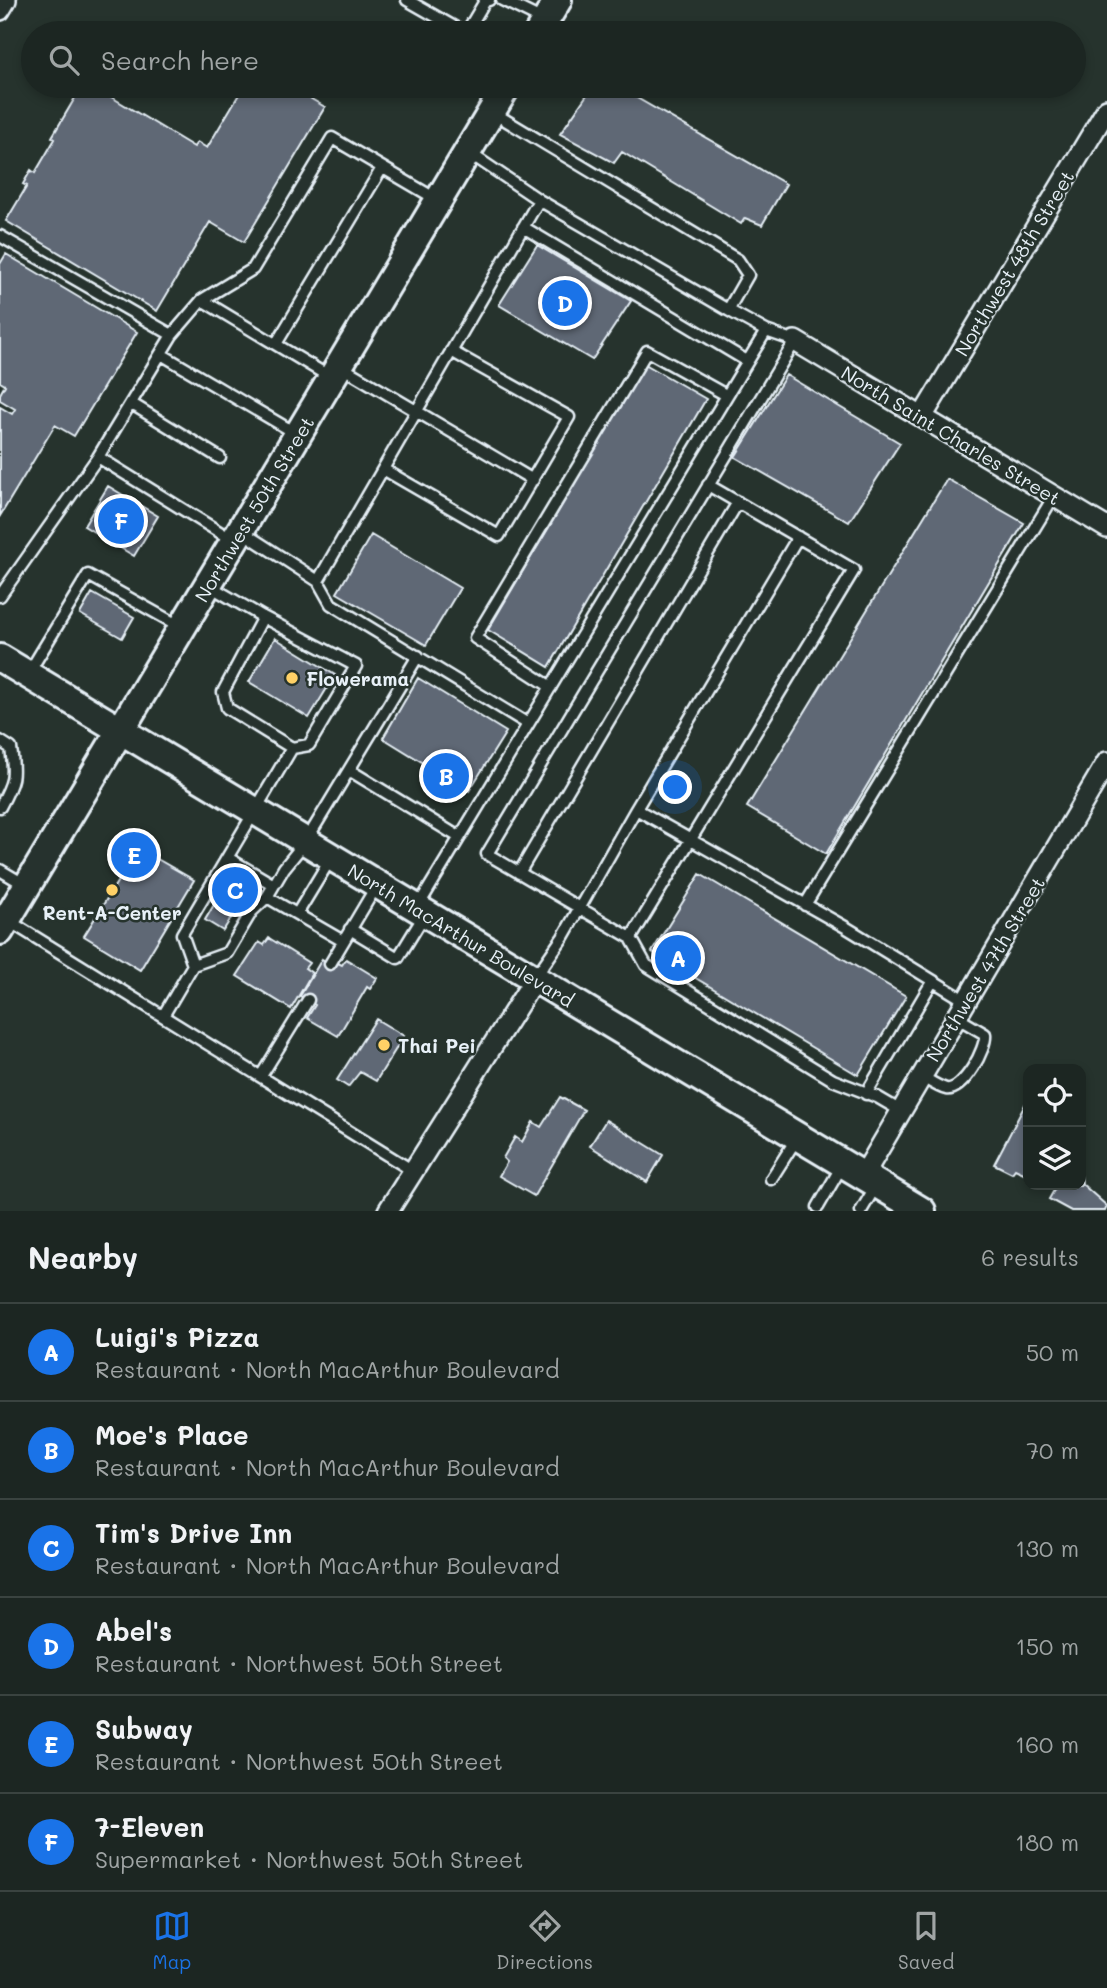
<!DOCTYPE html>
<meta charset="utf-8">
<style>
body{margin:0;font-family:Mali,sans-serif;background:#29322f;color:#f1f3f6}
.controls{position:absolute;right:21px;bottom:21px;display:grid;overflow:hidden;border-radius:14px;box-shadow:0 4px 10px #0003}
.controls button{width:63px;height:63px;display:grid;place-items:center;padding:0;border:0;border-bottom:2px solid #3a4340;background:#1c2622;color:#f1f3f6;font:35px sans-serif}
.you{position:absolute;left:676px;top:788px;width:24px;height:24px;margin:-18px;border:5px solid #fff;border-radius:50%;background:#1a73e8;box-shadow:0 0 0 10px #1a73e833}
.badge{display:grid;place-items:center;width:46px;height:46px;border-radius:50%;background:#1a73e8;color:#fff;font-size:23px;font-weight:700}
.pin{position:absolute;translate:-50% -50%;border:4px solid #fff;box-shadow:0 2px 7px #0006}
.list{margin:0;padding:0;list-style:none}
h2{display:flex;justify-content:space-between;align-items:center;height:91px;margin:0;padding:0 28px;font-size:30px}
h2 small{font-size:23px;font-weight:400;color:#a0a5a5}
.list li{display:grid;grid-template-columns:46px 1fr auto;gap:21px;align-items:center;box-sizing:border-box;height:98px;padding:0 28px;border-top:2px solid #3a4340}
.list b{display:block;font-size:26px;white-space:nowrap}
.list p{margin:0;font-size:23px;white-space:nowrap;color:#a0a5a5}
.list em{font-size:23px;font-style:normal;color:#a0a5a5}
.icon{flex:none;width:38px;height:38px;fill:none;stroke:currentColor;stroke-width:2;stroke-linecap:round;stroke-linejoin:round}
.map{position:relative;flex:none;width:1107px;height:1211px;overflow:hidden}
.search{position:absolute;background:#1c2622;box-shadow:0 4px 10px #0003;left:21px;right:21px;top:21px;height:77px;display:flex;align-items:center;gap:18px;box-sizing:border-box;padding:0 24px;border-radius:38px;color:#a0a5a5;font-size:26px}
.sheet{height:679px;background:#1c2622}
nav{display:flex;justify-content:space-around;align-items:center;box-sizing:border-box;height:98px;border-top:2px solid #3a4340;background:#1c2622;font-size:19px;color:#a0a5a5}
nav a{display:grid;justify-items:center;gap:4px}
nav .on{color:#1a73e8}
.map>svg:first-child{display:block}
.building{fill:#5e6775;stroke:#e8f1f8;stroke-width:2}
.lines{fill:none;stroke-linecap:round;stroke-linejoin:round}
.service-casing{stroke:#e8f1f8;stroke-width:15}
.minor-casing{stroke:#e8f1f8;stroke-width:24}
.secondary-casing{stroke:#e8f1f8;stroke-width:32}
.service{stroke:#26332d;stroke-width:10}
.minor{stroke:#26332d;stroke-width:19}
.secondary{stroke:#26332d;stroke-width:26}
.poi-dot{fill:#ffd166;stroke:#26332d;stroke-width:2.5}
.labels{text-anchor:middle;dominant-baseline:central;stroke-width:5;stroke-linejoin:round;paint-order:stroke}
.street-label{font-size:19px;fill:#e8f1f8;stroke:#26332d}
.poi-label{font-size:19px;font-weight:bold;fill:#e8f1f8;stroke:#26332d;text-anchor:start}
</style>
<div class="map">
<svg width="1107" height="1211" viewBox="0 0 1107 1211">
<rect width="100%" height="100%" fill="#26332d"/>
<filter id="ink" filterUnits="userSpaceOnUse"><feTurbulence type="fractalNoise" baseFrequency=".0143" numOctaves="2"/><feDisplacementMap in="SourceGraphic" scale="14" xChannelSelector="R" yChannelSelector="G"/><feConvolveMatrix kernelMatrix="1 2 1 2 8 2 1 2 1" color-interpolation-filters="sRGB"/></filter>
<g filter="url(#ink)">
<path class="building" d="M82,86h11l101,61 3,-5 10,6 37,-62h45l36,21 -81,135 -34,-20 -53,89 -151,-90 21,-35 -4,-2 8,-14 4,3 20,-34 -3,-2z
M593,86h23l170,98 -24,41 -17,-7 -4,6 -119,-72 -8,11 -54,-29z
M537,245l94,56 -39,59 -93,-55z
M6,254l131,78 -63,104 -19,-11 -55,91v-109l12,7 3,-5 -15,-9v-6l5,-9 -5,-3v-118z
M645,364l61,35 -157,268 -61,-37z
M786,375l114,68 -51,79 -114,-65z
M947,479l77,44 -198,331 -79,-47z
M108,486l50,30 -24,40 -50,-30z
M371,535l89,53 -34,57 -89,-52z
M92,593l42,24 -12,21 -42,-24z
M275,638l60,37 -26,43 -60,-36z
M418,678l88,54 -37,59 -86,-53z
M138,848l56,32 -54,90 -56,-34z
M232,865l27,16 -20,34 -4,-3 -12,19 -18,-11 10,-17 -4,-3z
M700,874l206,122 -48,79 -206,-123z
M269,938l40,25 -4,5 7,5 -21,36 -54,-33 22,-34 5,3z
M322,959l13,8 3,-4 4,2 4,-6 31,19 -7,11 -3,-2 -29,49 -31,-18 8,-13 -15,-9z
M376,1019l28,17 -28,45 -16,-9 -12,15 -11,-7z
M560,1097l24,13 -50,86 -35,-20 8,-14 -4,-4 12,-21 7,5 11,-20 8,5z
M1028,1099v76l-13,-6 -3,4 -18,-9z
M606,1120l57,35 -16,27 -57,-36z
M1081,1174l1,10 25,22 -2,5h-34l-22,-12 8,-14h24z"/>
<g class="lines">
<defs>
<path id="service" d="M407,0l58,33
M502,0l41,20
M466,33l19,-32 4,-1
M492,112l246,148 10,15 -20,35
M468,152l71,48 189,110 38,21 29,10 -308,513 144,84 15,27 187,115 44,17 24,14
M523,227l224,134
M0,236l172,99
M202,300l128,77
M276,344l106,-176
M161,354l136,80
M340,366l193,114
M132,404l88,54
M98,457l136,84
M383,469l116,67 70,-119 -118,-66
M241,531l77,50 221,-381
M318,581l13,23 197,120
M0,596l98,-139 74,-122 30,-35 51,-31 79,-131 104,61
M263,617l93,49 -47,79 -17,3
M28,674l60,-99 93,52
M551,687l-76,-49 172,-287 79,44
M0,741l11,7c4,29 3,33 -11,59
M349,770l110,67
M636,809l162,-272
M228,858l46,27
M0,870l27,16
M519,873l219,-371
M267,897l76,44
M805,905l249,-409
M417,908l349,-577
M297,914l34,-56
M9,921l404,250
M350,929l48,29 27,-44
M631,938l223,-368 -146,-85
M330,964l47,-79
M193,965l-11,-31 110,-186 -65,-40 -4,-16 40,-75 -55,-32
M536,976l27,-39 73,-128 211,119 119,73
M163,1016l30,-51 34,-12 25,-42 15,-14 17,-29 22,-27 112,-185
M261,1076l47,-76
M921,1076c7,4 17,11 25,13 17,3 41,-41 39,-55l-29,-17
M866,1094l66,-112
M771,1179l26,-41
M818,1207l25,-43
M861,1211l16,-27"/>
<path id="minor" d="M0,10l6,-10
M795,341l312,187
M922,417l185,-308
M863,1176l244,-414
M388,1211l146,-231"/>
<path id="secondary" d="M538,33l20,-33
M0,658l922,553
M0,931l507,-845"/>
</defs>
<use href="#service" class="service-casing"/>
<use href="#minor" class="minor-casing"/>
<use href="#secondary" class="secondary-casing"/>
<use href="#service" class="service"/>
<use href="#minor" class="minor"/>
<use href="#secondary" class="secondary"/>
</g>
</g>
<g class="poi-dot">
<circle cx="292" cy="678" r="7"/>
<circle cx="112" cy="890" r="7"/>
<circle cx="384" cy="1045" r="7"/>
</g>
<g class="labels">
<g class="street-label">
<text transform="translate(1014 263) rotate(-59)">Northwest 48th Street</text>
<text transform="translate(951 435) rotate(31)">North Saint Charles Street</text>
<text transform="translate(254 509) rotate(-59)">Northwest 50th Street</text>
<text transform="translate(461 935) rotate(31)">North MacArthur Boulevard</text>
<text transform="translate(985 969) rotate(-59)">Northwest 47th Street</text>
</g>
<g class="poi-label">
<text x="306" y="678">Flowerama</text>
<text x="112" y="912" text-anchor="middle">Rent-A-Center</text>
<text x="398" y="1045">Thai Pei</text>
</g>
</g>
</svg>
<div class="controls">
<button><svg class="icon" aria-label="locate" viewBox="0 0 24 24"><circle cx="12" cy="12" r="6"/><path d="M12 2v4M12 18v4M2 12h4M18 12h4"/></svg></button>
<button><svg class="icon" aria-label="layers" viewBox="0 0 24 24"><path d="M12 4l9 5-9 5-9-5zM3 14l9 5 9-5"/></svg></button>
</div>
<div class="you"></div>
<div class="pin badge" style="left:678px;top:958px">A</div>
<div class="pin badge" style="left:446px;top:776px">B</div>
<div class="pin badge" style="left:235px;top:890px">C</div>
<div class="pin badge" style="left:565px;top:303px">D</div>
<div class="pin badge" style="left:134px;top:855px">E</div>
<div class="pin badge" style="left:121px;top:521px">F</div>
<div class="search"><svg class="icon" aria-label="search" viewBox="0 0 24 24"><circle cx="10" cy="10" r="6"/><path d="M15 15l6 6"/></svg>Search here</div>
</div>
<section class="sheet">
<h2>Nearby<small>6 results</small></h2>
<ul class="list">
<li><span class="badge">A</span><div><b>Luigi's Pizza</b><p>Restaurant · North MacArthur Boulevard</p></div><em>50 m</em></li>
<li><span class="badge">B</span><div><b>Moe's Place</b><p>Restaurant · North MacArthur Boulevard</p></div><em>70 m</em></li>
<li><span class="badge">C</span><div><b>Tim's Drive Inn</b><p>Restaurant · North MacArthur Boulevard</p></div><em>130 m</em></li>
<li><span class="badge">D</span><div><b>Abel's</b><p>Restaurant · Northwest 50th Street</p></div><em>150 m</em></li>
<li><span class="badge">E</span><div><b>Subway</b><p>Restaurant · Northwest 50th Street</p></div><em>160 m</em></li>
<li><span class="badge">F</span><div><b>7-Eleven</b><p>Supermarket · Northwest 50th Street</p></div><em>180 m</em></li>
</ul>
</section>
<nav>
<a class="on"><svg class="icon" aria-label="map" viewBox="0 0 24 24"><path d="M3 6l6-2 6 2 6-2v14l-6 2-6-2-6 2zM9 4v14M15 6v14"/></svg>Map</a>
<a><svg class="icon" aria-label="directions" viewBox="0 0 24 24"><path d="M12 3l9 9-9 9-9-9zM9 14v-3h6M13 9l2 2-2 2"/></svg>Directions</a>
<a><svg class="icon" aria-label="saved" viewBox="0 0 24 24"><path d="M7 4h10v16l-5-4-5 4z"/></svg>Saved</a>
</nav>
